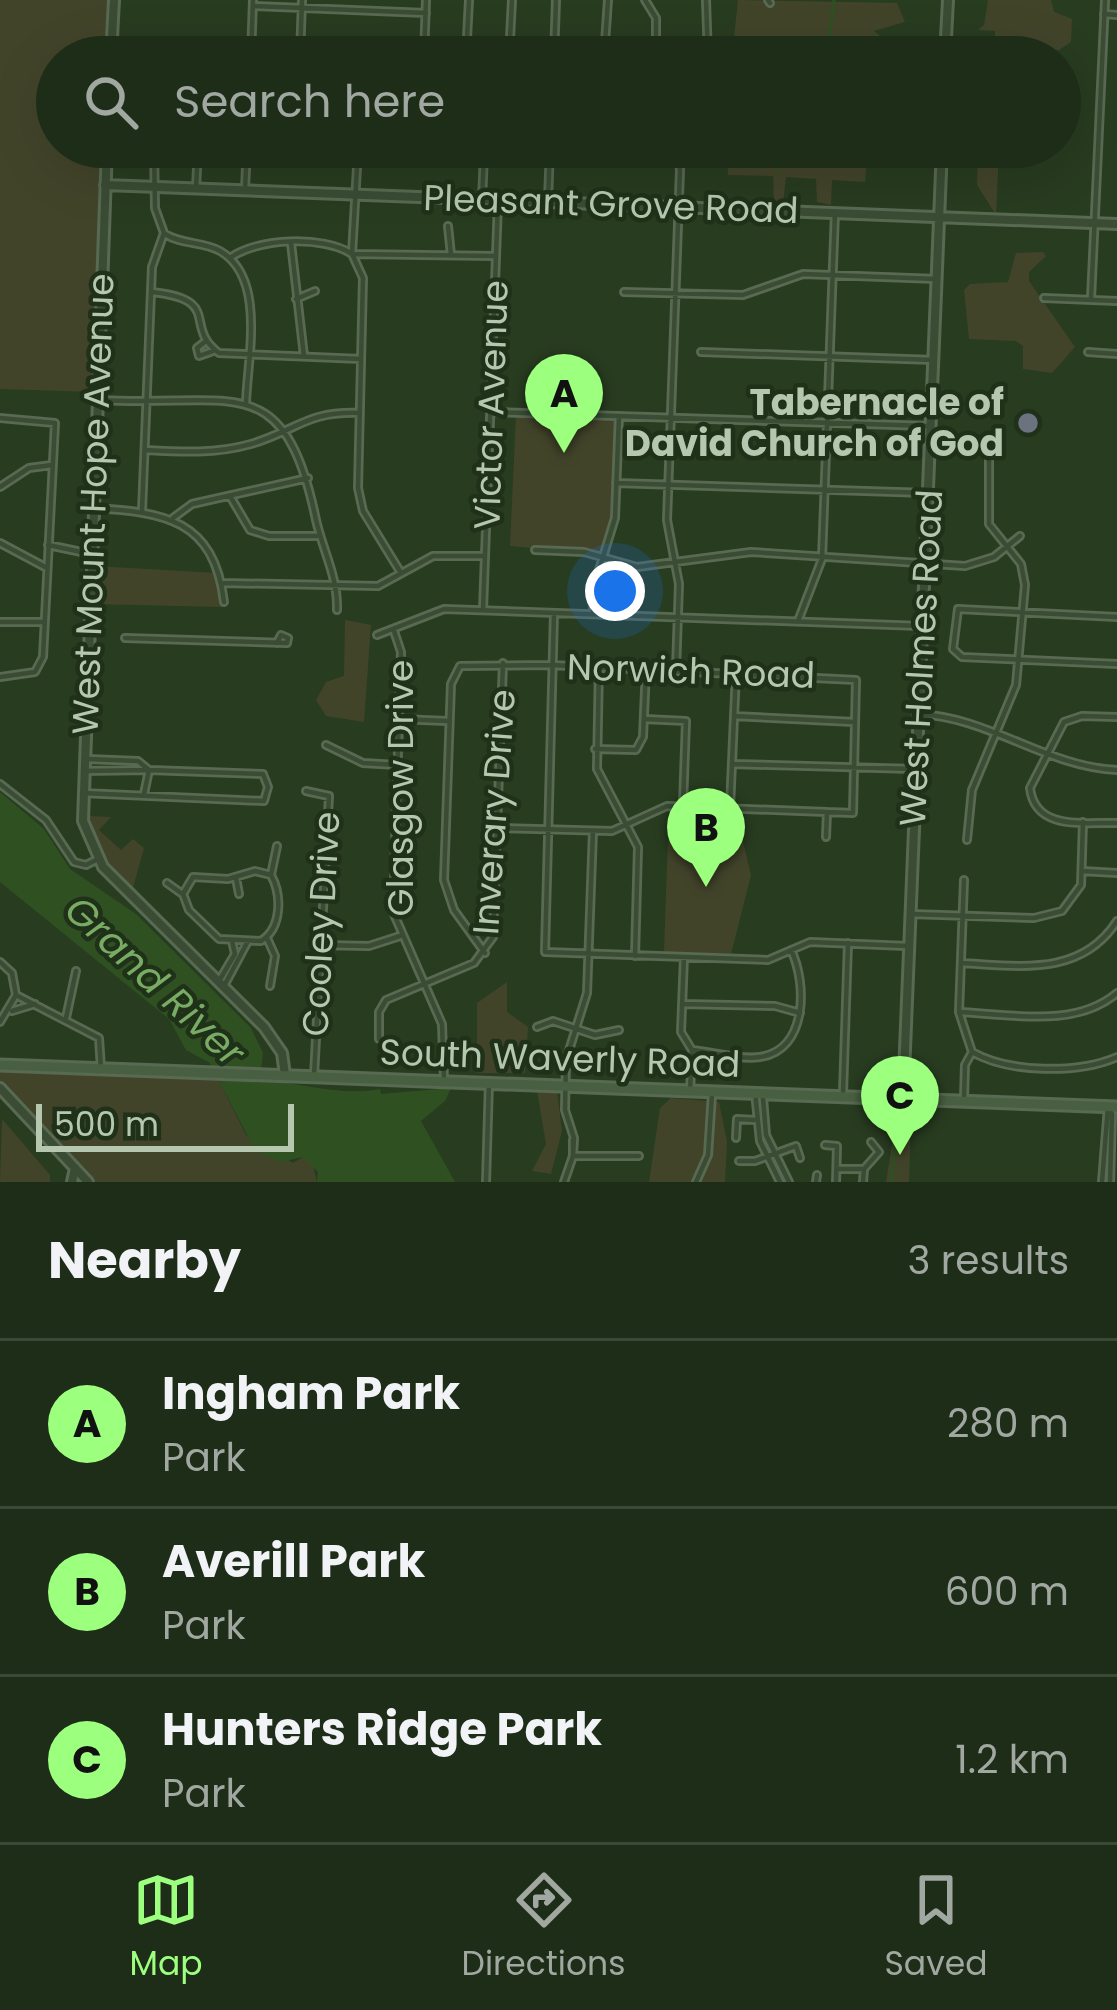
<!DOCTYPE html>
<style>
body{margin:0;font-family:Poppins,sans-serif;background:#263521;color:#f1f3f6}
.scale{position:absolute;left:36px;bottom:30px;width:258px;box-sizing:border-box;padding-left:12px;border:6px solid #b5c8af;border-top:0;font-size:33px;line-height:42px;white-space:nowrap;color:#b5c8af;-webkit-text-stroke:9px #203119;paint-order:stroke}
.you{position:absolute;left:615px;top:591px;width:42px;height:42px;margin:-30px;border:9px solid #fff;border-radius:50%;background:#1a73e8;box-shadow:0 0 0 18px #1a73e833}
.badge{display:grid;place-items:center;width:78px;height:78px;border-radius:50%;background:#9cff7d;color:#111;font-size:39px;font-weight:700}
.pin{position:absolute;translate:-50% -99px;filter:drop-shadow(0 3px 6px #0008)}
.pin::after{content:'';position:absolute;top:63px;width:42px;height:36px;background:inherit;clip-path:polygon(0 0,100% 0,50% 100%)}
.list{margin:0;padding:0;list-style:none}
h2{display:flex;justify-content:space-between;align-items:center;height:156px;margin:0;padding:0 48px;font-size:51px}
h2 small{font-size:39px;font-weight:400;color:#a1a8a2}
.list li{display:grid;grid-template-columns:78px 1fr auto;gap:36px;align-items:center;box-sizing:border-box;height:168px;padding:0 48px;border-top:3px solid #3c4937}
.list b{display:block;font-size:45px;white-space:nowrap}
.list p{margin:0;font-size:39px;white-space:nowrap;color:#a1a8a2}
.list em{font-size:39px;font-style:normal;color:#a1a8a2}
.icon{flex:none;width:66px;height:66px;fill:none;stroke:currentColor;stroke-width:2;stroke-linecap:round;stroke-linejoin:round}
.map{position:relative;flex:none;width:1117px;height:1182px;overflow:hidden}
.search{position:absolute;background:#1e2d18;box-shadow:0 12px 48px #0002;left:36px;right:36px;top:36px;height:132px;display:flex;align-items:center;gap:30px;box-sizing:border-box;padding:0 42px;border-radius:66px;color:#a1a8a2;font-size:45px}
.sheet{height:660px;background:#1e2d18}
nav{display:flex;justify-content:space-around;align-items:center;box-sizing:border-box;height:168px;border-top:3px solid #3c4937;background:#1e2d18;font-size:33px;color:#a1a8a2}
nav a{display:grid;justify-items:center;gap:6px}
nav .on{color:#9cff7d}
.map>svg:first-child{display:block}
.green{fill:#42442a}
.water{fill:#2f5122}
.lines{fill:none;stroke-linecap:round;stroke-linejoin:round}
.stream{stroke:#2f5122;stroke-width:3}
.minor-casing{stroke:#586a52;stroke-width:10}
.tertiary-casing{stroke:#586a52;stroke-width:14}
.secondary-casing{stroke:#586a52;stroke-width:15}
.minor{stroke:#3a4c34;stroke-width:4.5}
.tertiary{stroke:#3a4c34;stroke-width:8}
.secondary{stroke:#486041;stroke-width:9}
.worship-dot{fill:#6b7280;stroke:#203119;stroke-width:4.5}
.labels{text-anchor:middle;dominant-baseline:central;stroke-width:9;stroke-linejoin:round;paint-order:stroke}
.street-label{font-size:36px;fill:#b5c8af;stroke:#203119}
.poi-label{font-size:36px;font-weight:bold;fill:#b5c8af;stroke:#203119;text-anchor:end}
.water-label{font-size:39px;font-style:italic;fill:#78ab64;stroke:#203119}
</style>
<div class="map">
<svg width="1117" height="1182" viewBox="0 0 1117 1182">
<rect width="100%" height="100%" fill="#283c20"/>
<path class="green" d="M0,0h109l1,57h-53v90h50l-9,245 -98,-3z
M738,0l159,3 8,19 -31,9 20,16 22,1v7l-184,2z
M988,0h63l3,12 18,7 -1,23 -12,8h-21l-9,-12 -16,-1 -18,13v-19l-17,-1 6,-5z
M717,147h151l-3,35 -33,-2 -1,25 -14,-3 -1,-23 -30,-2 -3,27 -9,-1 -1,-27 -45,-1 -1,-22 -12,-1z
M978,147h76v5l-55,-2 -3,65 -19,-30z
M1043,252l3,4 -17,16v9l46,66 -23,26 -29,-4v-23l-7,-5 -47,-2 -5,-49 6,-6 38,-2 8,-29z
M516,415l99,4 -4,104 -10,31 -91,-8z
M94,566l123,7 6,34 -130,-3z
M345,620l26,5 -7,97 -38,-6 -10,-16 10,-18 18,-6z
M88,816l23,1 -12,13 22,20 12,-11 11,9 -12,43 -26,-26z
M689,832l53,5 9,38 -20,79 -67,-2 4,-117z
M507,982v30l21,15 -3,46h-48v-70z
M0,1069l219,11 27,55 47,28 10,-6 9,5 5,20h-225l-92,-98z
M537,1091h20l5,40 -11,43 -19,-3 14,-27z
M671,1098l48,4 8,40 -2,40h-76l11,-74z
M905,1112l6,8 -2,62h-23l11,-69z
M2,1119l48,56v7h-50z"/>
<path class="water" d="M0,792l44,37 26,40 66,45 115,114 12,25 -3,27c39,2 81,17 120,9l1,5 70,-6 -6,13 -24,20 34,61h-138l1,-10 -15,-15 -23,5 -25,-12 -45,-87 -24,-13 -17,-31 -169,-137z"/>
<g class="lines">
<path class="stream" d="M827,57l7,-57
M778,172v-25
M891,1182l10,-74"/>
<defs>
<path id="minor" d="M645,0l11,18v30v-9
M706,0l2,57
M768,0l2,3
M253,6l173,7
M1104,14l13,1
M708,44l25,1
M300,55l43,2
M251,57l2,-57
M300,57l2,-57
M424,57l2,-57
M466,57l3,-57
M509,57l3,-57
M554,57l2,-57
M604,57l4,-57
M1025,57v-4
M326,147h71
M422,147l62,8
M358,150l-6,104 11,24 -5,210 5,23 38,62
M550,151l105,4 57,-7
M196,189l2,-42
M245,189l2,-42
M482,200l2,-45 12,-8
M548,201l2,-54
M448,226l3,29
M165,234c17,11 37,7 55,17 47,27 27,108 26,153
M291,243l13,113
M230,258c27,-20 93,-23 122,-4l142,2
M152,292c72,8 30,34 67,61l142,6
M624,292l119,3 60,-21 134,5
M1044,298l73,3
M296,299l19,-8
M1091,299l14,-298
M206,341l-9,7 2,8 14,-5
M701,352l233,8
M1088,352l29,2
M101,400c131,8 183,-35 215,120 7,31 22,57 21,90
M491,412l438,14
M0,418l55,5 -12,234 -8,15 -35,5
M146,450c35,2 70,4 105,-6 47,-14 55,-33 109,-31
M616,483l312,10
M0,487l29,-19 23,-3
M230,496l20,34 19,6h48
M93,508c71,4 121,11 131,94
M142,511l10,-244 12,-34 -9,-25 -1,-61
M173,518l19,-14 116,-26
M0,543l47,25
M48,545l43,9
M535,550l49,2 53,15 114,-15 214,14 29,-9 26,-21
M222,583l156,3 55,-30h51
M483,610l15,-408
M554,613l-9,339 223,8 42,-18 97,4
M593,614l2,-31 20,-65 4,-102
M1117,617l-159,-8 -5,40 9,8 155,7
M798,621l24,-62 13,-347
M0,622h42
M394,631l7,21 -8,260 49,112 2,56
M377,635l67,-26 477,17
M125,638l162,5 1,-5 -7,-3 -4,8
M599,667l-2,102 41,78 -3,109
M676,670l3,-86 -12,-64 13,-350 -3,-23
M918,714c72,3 128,53 199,56
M734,716l120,6
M1117,717l-35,-1 -18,6 -34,66c5,43 54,34 87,35
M399,719l48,2
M644,719l42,2 -3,84
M326,745l37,18 34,2
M595,749l41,1 7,-13 3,-69
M732,764l183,5
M83,771l66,-1
M0,784l46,36 28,42 12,3 12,-6
M306,791l23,5 -15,280
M82,793l182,8 4,-14 -5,-13 -114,-4 -11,-9 -51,-2
M144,794l5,-24
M730,808l6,-136
M826,837l1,-25
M967,840l5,-50 44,-105 9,-100 -4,-21 -32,-40v-65
M255,871l16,4c11,20 11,53 -10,66l-42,-2 -30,-29 -6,-16 10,-17 35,2z
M1082,871l35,2
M271,875l6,-29
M236,878l3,16
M964,880l-5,132 13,40 -7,13 -1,33
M167,883l14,10
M910,914l124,4 28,-7 19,-26 2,-63
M267,938l8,18 -5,30
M319,945l50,1 31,-10
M485,953l-31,-43 -10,-30 7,-196 9,-18 91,-1 305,15 -3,133 -186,-7 -55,25 -114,-3
M684,957l-3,75 11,18 -2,41
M0,962l12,11 4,22 -16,27
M962,963c58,3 119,14 155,-42
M219,981l16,-27 -3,-13
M224,986l24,-45
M16,995l83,43 2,31
M682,1004l93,2 25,7
M12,1011l23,-7
M959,1012c52,2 115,17 158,-19
M66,1018l10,-47
M537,1027l16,-6 42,14 24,-5
M379,1039v-27l7,-12 88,-37 19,-26 10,-274
M692,1050c21,2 48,10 68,7 48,-7 47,-74 31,-107
M972,1052c37,21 106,22 145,5
M755,1092l5,49 20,41
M843,1093l5,-150
M763,1098l3,37 23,47
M1108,1107l4,7 -2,68
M574,1138l-9,-28 1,-50 21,-67 6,-162
M574,1138l-1,18v-16z
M736,1138l1,-19 18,1
M825,1145l12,1 -1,36
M739,1161h16l41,-15 4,12
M837,1169h27l15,-17 -8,-10
M486,1182l3,-100
M564,1182l9,-26h66
M696,1182l12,-27 4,-61
M816,1182l1,-7
M863,1182l1,-13
M1102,1182l6,-75"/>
<path id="tertiary" d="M111,57l3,-57
M945,57l3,-57
M107,147l-24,674 20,46 161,160 18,26 3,22
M105,185l1012,39
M0,1088l88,94
M903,1098l39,-951
M72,1182l3,-14"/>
<path id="secondary" d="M0,1065l1117,42"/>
</defs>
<use href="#minor" class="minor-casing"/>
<use href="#tertiary" class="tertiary-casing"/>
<use href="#secondary" class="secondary-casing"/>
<use href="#minor" class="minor"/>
<use href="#tertiary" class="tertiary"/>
<use href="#secondary" class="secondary"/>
</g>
<circle class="worship-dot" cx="1028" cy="423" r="12"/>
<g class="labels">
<g class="street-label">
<text transform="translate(611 204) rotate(2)">Pleasant Grove Road</text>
<text transform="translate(491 405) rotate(-88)">Victor Avenue</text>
<text transform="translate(93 504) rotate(-88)">West Mount Hope Avenue</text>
<text transform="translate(921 658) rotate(-87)">West Holmes Road</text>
<text transform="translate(691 671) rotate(2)">Norwich Road</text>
<text transform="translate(400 788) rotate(-90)">Glasgow Drive</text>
<text transform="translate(494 812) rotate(-86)">Inverary Drive</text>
<text transform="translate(321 924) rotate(-87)">Cooley Drive</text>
<text transform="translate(560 1058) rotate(2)">South Waverly Road</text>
</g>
<g class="poi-label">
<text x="1004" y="402">Tabernacle of<tspan x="1004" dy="41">David Church of God</tspan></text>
</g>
<g class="water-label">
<text transform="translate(155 981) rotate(43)">Grand River</text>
</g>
</g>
</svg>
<div class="scale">500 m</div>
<div class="you"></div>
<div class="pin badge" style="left:564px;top:453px">A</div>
<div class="pin badge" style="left:706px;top:887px">B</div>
<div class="pin badge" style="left:900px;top:1155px">C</div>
<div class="search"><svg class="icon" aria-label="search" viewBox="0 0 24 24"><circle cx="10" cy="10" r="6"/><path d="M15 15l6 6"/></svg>Search here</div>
</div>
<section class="sheet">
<h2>Nearby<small>3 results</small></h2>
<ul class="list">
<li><span class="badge">A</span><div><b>Ingham Park</b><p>Park</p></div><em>280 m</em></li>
<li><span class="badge">B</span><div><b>Averill Park</b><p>Park</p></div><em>600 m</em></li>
<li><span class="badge">C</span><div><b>Hunters Ridge Park</b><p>Park</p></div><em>1.2 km</em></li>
</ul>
</section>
<nav>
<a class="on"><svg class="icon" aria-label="map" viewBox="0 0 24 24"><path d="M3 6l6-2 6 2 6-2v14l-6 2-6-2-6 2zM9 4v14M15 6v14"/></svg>Map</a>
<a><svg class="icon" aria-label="directions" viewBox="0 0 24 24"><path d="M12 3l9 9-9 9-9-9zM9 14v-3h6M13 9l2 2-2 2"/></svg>Directions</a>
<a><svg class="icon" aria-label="saved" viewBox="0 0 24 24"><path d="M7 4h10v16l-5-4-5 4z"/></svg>Saved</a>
</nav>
